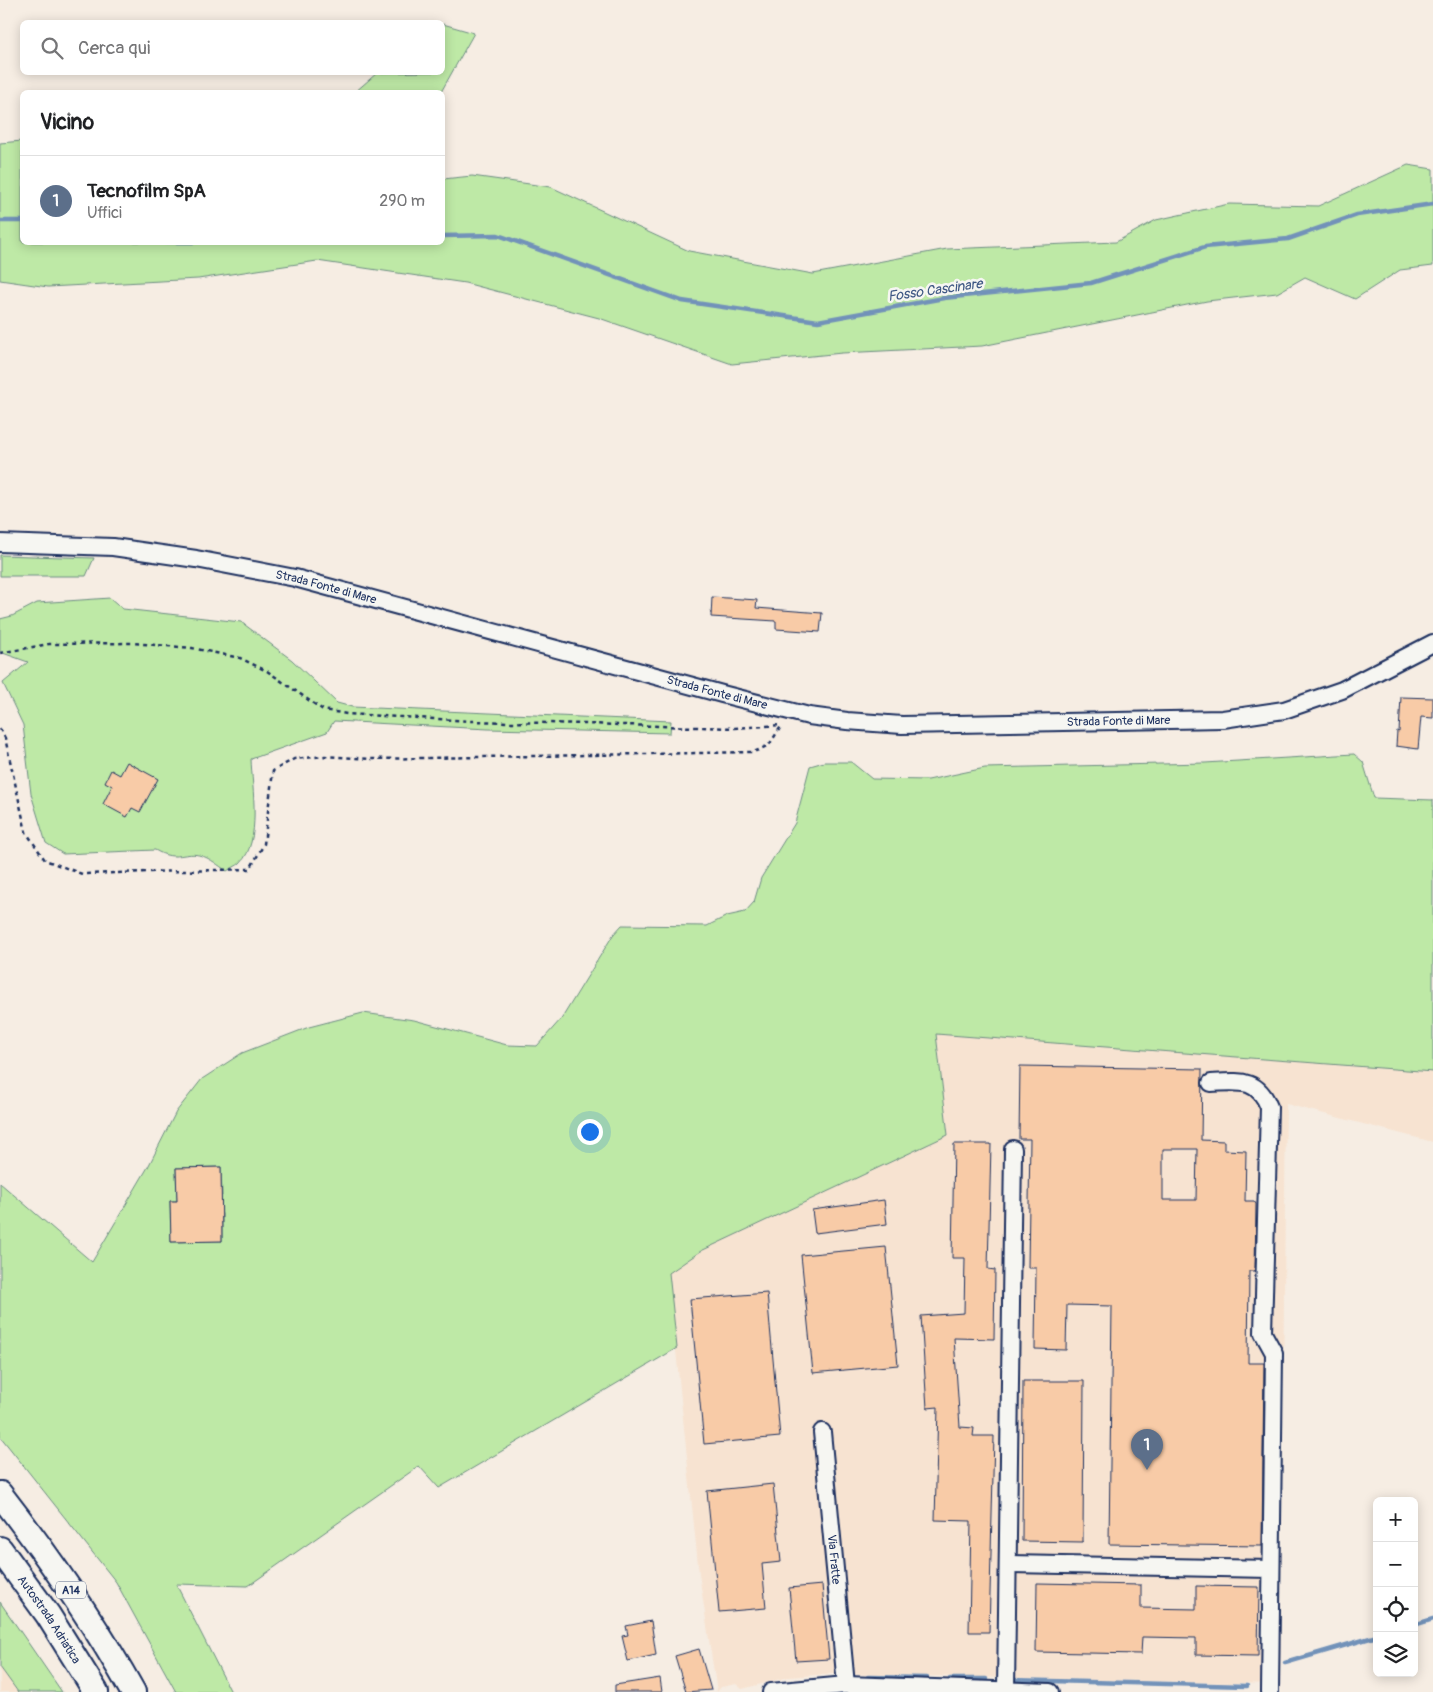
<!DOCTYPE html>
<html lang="it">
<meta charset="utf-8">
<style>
body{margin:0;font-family:Pangolin,sans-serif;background:#f6f6f6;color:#202124}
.controls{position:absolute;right:15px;bottom:15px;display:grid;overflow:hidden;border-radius:8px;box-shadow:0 2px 12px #0003}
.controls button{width:45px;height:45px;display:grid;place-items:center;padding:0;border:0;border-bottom:1px solid #e0e0e0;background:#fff;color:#202124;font:25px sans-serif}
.you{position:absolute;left:589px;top:1131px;width:18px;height:18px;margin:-12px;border:4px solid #fff;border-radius:50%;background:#1a73e8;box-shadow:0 0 0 8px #1a73e833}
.badge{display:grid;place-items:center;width:32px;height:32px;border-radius:50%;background:#0b8043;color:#fff;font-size:16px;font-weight:700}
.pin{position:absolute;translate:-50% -41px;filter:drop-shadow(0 1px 2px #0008)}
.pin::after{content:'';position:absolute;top:26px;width:18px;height:15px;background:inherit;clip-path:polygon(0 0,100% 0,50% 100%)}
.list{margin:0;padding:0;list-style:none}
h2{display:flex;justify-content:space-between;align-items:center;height:65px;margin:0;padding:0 20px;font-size:21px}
h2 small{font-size:16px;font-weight:400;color:#757577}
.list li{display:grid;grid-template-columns:32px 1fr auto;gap:15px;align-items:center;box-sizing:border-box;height:90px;padding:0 20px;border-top:1px solid #e0e0e0}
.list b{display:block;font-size:19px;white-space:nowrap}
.list p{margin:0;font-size:16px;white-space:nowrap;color:#757577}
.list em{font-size:16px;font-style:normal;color:#757577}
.icon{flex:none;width:28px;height:28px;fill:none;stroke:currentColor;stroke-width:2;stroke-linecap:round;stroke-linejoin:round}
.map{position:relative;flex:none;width:1433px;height:1692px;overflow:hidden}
.search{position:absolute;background:#fff;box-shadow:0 2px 12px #0003;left:20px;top:20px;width:425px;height:55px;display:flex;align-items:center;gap:12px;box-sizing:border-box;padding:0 18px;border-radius:8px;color:#757577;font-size:19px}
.panel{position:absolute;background:#fff;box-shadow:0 2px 12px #0003;left:20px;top:90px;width:425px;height:155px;border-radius:8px}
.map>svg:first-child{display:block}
.built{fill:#f7e3d1}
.green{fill:#bee9a6;stroke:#6c8c82;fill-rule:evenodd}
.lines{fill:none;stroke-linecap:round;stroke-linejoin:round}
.stream{stroke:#7292b9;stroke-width:4.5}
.building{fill:#f8cba7;stroke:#1b2f5e;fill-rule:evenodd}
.minor-casing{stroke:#1b2f5e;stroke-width:20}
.highway-casing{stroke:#1b2f5e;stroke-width:28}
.path{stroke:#1b2f5e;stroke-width:2.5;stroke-dasharray:4 4;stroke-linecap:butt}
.minor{stroke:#f6f6f2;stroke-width:16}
.highway{stroke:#f6f6f2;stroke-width:24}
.labels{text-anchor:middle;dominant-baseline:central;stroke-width:5;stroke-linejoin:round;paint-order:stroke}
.shield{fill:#f6f6f2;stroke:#5d6b8a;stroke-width:1}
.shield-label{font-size:11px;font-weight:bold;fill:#1b2f5e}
.street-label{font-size:12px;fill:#1b2f5e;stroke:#f6f6f2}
.water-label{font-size:14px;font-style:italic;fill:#3f5884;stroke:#f6f6f2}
</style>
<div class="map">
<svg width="1433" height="1692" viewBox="0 0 1433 1692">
<rect width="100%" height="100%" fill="#f6ede3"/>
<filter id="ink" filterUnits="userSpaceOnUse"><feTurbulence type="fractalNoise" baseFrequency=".02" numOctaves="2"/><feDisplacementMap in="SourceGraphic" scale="10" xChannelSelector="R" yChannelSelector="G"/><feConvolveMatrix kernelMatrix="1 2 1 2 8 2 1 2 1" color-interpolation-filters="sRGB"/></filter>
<g filter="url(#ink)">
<path class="built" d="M936,1034l497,38v70l-147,-38 -6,580 -450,-10 -42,3 -46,12 -6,-5 -15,3 -4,5 -18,-118 -31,-301 33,-22 247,-116z
M0,1667l11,14 7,11h-18z"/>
<path class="green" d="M443,24l31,9 -33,59h-86l22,-19 65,-1z
M22,141v101h420l1,-63 29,-3 79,11 138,64 124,23 134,-25 169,-7 40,-22 73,-16 89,2 90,-41 25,4v97l-33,4 -45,29 -50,-22 -28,16 -70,8 -225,45 -140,7 -110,11 -133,-46 -134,-35 -148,-22 -119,18 -150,8 -48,-7v-137z
M0,555l94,3 -8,18h-86z
M110,598l13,11 118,13 51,38 45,43 15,4 319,14 -1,12 -182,-4 -154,-8 -7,11 -76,27c1,29 11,83 -11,104 -3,3 -9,5 -13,8 -8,-5 -17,-13 -25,-15 -17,-6 -25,7 -47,-6l-92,4 -17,-11 -15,-49 -8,-69 -20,-42 25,-21 -28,-10v-33l12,-3 25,-13z
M1354,754l9,8 11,36 59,2v272l-497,-38 12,101 -247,116 -32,22 8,75 -238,140 -20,-22 -171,120 -72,-2 55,108h-55l-60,-110 -116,-146v-253l92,79 56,-95 28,-55 26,-33 40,-26 67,-26 54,-14 51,7 93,25 30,1 25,-28 51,-83 9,-10 85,1 20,-10 18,-4 9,-10 7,-24 34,-55 15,-57 14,-4h27l21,17 56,1 57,-12 220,-5zM221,1167l1,29 -8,1 8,17v27l-51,1 -1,-41h7l-1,-33z
M0,1602l62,90h-44l-18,-25z"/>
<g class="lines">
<path class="stream" d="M0,221h22
M442,236l56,-1 184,66 136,20 126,-23 147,-15 114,-36 83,-8 69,-24 76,-11
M162,242h31
M1414,1625l19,-6
M1285,1663l92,-27
M868,1677l59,1
M950,1679h36
M1010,1680l237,6"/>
</g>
<path class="building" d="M712,597l45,3 -1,8 66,5 -2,19 -44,-3v-8l-65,-4z
M1401,697l32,1v20l-12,-1 -3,32 -22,-3 1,-15 2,1z
M127,762l31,17 -18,33 -8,-4 -5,9 -24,-13 9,-18 -7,-4 6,-12 9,5z
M1020,1066l182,3 -1,71 23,1v9l22,1 -1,50h9l2,3 -1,67h-6l-1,92h16l-2,183 -153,-2 3,-238 -45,-1 -1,45 -31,-1 1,-81h-8l2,-129h-11zM1163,1149h34l-1,51h-33z
M954,1144h37l-3,125 7,1 -1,69 -40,-1 6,89 14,1 -1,8h21l-5,196h-20l2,-111 -36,-1 3,-113 -11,1 -6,-92 43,-3 1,-55h-13z
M221,1167l1,74 -51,1 -1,-41h7l-1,-33z
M884,1200l3,24 -72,9 -3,-23z
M886,1247l12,118 -85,8 -12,-118z
M767,1293l13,144 -76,7 -14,-145z
M1023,1381h61l-1,161 -61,-1z
M773,1484l8,78 -19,2 4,44 -47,4 -12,-121z
M1037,1583l104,2v23l55,1v-23l63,1 -1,69 -62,-1v-17l-54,-1 -1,17 -105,-2z
M822,1585l7,74 -33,2 -7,-73z
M651,1621l5,34 -28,6 -6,-25 6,-1 -2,-9z
M699,1649l12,41 -25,2 -11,-36z
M660,1678l2,14h-47v-7z"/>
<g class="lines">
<defs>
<g id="minor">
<path id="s1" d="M0,543l113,4 83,12 99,19 427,116 87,22 38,5 55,4 321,-6 61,-9 58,-20 91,-47"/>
<path d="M1211,1083c27,-1 46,-6 58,24l-6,226 11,20 -4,339"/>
<path id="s2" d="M822,1432l24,253"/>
<path d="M1008,1564l263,5"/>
<path d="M1006,1690l7,-541"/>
<path d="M771,1692l75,-7 204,7"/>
</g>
<g id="highway">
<path d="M0,1494c49,63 94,128 133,198"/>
<path id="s3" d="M0,1549l48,66 48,77"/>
</g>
</defs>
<use href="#minor" class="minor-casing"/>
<use href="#highway" class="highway-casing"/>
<path class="path" d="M0,653l49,-9 83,-1 60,5 48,10 27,13 56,39 24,4 125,7 263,7 45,-3
M0,729l5,9 21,94 19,28 37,14 168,-5 14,-25 9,-73 21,-12 31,-3 46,3 383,-7 15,-7 13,-20"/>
<use href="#minor" class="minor"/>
<use href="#highway" class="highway"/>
</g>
</g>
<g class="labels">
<rect class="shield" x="56" y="1581.5" width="30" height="17" rx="4"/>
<g class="shield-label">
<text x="71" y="1590">A14</text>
</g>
<g class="street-label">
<text stroke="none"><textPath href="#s1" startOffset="330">Strada Fonte di Mare</textPath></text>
<text stroke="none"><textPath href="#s1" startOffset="735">Strada Fonte di Mare</textPath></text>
<text stroke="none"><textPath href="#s1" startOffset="1140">Strada Fonte di Mare</textPath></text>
<text stroke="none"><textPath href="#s2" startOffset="128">Via Fratte</textPath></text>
<text stroke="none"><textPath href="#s3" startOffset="86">Autostrada Adriatica</textPath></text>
</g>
<g class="water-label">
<text transform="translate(935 290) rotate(-8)">Fosso Cascinare</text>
</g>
</g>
</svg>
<div class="controls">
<button>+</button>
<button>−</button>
<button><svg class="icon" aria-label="locate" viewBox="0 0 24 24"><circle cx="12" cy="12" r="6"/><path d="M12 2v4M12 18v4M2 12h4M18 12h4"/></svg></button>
<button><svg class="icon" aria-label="layers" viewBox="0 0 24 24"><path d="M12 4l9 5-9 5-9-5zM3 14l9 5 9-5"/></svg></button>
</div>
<div class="you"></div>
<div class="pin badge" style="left:1147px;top:1470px;background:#5c6f8a">1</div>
<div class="search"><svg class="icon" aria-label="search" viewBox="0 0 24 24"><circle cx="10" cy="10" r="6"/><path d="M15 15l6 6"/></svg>Cerca qui</div>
<section class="panel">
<h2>Vicino<small></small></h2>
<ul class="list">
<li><span class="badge" style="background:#5c6f8a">1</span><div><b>Tecnofilm SpA</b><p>Uffici</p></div><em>290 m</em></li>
</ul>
</section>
</div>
